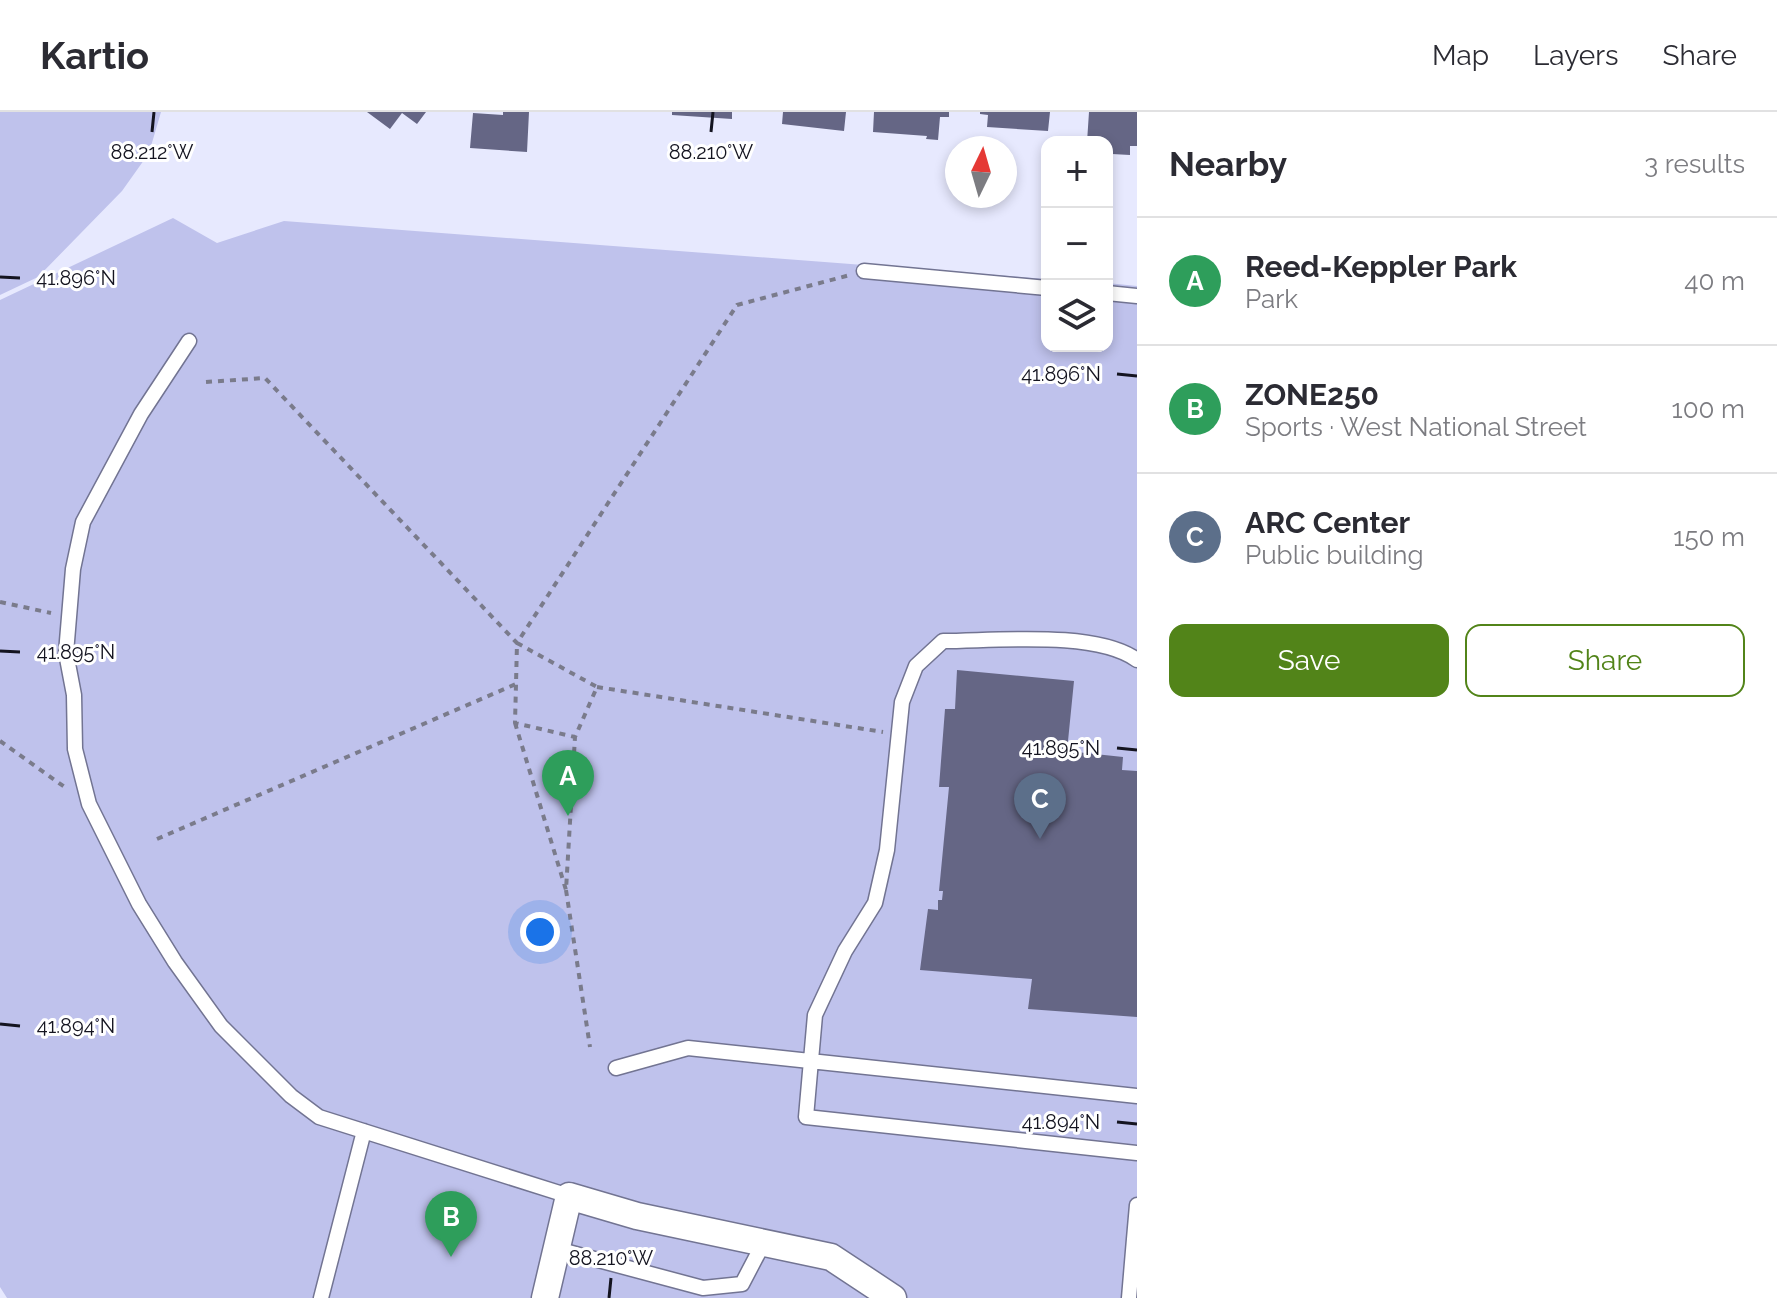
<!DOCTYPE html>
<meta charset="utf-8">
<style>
body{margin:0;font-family:Raleway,sans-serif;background:#f7f7f7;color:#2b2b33}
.controls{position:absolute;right:24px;top:24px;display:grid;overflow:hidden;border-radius:16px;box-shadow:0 4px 12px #0003}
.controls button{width:72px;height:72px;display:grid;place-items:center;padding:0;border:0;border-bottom:2px solid #e1e1e2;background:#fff;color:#2b2b33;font:40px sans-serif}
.compass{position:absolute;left:945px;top:24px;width:72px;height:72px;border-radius:50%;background:#fff;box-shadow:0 4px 12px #0003;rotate:5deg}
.you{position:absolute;left:540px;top:820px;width:28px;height:28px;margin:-20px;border:6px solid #fff;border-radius:50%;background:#1a73e8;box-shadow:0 0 0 12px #1a73e833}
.badge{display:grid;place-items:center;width:52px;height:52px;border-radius:50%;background:#528419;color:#fff;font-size:26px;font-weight:700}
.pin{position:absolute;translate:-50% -66px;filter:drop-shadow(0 2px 4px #0008)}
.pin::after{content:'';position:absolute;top:42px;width:28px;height:24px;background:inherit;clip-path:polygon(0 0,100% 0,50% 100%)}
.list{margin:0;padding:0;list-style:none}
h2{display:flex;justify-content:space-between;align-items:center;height:104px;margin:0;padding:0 32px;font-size:34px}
h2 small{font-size:26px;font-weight:400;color:#7c7c81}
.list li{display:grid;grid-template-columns:52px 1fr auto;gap:24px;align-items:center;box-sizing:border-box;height:128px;padding:0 32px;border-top:2px solid #e1e1e2}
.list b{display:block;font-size:30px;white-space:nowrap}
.list p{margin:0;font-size:26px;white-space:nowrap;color:#7c7c81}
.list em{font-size:26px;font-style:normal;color:#7c7c81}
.actions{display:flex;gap:16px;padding:24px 32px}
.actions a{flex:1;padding:18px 0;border:2px solid #528419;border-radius:16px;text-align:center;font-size:28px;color:#528419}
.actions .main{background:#528419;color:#fff}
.icon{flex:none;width:44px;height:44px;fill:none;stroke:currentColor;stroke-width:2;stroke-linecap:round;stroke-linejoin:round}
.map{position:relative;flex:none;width:1137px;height:1186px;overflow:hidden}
header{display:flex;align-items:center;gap:48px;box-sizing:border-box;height:112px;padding:0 40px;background:#fff;border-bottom:2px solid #e1e1e2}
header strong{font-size:38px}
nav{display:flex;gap:44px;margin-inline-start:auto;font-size:28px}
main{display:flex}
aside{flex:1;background:#fff}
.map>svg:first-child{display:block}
.green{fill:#bfc2ec}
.building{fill:#656685}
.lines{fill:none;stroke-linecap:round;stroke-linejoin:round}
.service-casing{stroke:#727492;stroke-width:17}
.minor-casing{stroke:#727492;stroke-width:29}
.path{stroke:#7a7b8b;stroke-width:4;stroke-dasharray:6 6;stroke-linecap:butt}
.service{stroke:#fff;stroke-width:14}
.minor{stroke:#fff;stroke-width:26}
.ticks{fill:none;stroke:#141420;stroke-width:3}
.ticks-label{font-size:20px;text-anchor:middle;fill:#141420;stroke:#fff;stroke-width:6;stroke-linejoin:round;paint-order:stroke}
</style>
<header>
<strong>Kartio</strong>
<nav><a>Map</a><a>Layers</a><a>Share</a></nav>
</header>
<main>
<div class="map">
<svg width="1137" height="1186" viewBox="0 0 1137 1186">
<rect width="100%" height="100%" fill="#e7e9fe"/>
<path class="green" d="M0,0h161l-12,41 -27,38 -84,86 -38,18z
M173,106l44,25 67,-22 763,58v67h60v-63l30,3v1012h-1130l-7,-11v-987z"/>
<path class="building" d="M367,0h59l-9,12 -15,-11 -12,16z
M503,0h26l-2,40 -57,-4 3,-35 30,2z
M672,0h60v7l-60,-4z
M783,0h63l-2,19 -62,-7z
M874,0h75v5h-9l-2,23 -12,-1 1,-3 -54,-4z
M980,0h70l-2,19 -61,-4 1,-12 -8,-1z
M1089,0h48v34h-7v9l-18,-1v-7h-5v-5h-20z
M957,558l117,11 -7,70 56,6 -1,13 15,1v246l-109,-8 4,-30 -112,-9 8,-61 10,1v-10h4l1,-9h-4l10,-104h-10l6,-78h10z"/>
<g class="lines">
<defs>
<path id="service" d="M864,159l183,17
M1107,181l30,3
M189,229l-48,73 -58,108 -10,47 -7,84 8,42 1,54 14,55 50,100 36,58 46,64 70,70 28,21 250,79
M1137,548c-41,-30 -143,-19 -194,-19l-27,25 -14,36 -15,148 -12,53 -30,48 -30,64 -9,102 331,36
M616,956l72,-20 449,48
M1134,1127l3,-34
M557,1137l146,39 39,-4 22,-42
M321,1186l43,-167
M1129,1186l5,-59h3"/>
<path id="minor" d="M545,1186l24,-102 68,20 194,41 62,41"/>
</defs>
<use href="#service" class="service-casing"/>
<use href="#minor" class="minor-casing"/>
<path class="path" d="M206,270l59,-4 252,265 220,-338 113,-30
M0,490l51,11
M597,575l286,45
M515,611l51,167 9,-153
M0,629l66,47
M157,727l359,-155 1,-41 80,44 -22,50 -60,-14 1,-39
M566,778l24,157"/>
<use href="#service" class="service"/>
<use href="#minor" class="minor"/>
</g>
<path class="ticks" d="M152,20l2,-20M711,20l2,-20M0,165l20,1M1117,262l20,2M0,539l20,1M1117,636l20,2M0,912l20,2M1117,1010l20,2M609,1186l2,-20"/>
<g class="ticks-label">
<text x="152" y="47">88.212°W</text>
<text x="711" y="47">88.210°W</text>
<text x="76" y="173">41.896°N</text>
<text x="1061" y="269">41.896°N</text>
<text x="76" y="547">41.895°N</text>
<text x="1061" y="643">41.895°N</text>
<text x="76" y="921">41.894°N</text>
<text x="1061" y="1017">41.894°N</text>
<text x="611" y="1153">88.210°W</text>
</g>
</svg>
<div class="controls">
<button>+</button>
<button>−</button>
<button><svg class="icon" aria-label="layers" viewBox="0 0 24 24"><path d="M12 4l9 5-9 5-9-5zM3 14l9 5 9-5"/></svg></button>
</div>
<svg class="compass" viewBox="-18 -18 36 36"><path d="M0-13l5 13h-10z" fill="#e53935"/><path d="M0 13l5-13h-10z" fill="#7c7c81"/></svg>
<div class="you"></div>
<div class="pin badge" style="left:568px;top:704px;background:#2e9e5b">A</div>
<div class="pin badge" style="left:451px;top:1145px;background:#2e9e5b">B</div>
<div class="pin badge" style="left:1040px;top:727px;background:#5c6f8a">C</div>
</div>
<aside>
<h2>Nearby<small>3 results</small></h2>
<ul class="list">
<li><span class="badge" style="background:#2e9e5b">A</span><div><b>Reed-Keppler Park</b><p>Park</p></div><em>40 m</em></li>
<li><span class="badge" style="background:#2e9e5b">B</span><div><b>ZONE250</b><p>Sports · West National Street</p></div><em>100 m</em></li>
<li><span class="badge" style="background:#5c6f8a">C</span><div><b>ARC Center</b><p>Public building</p></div><em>150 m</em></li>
</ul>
<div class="actions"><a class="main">Save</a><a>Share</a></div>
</aside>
</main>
